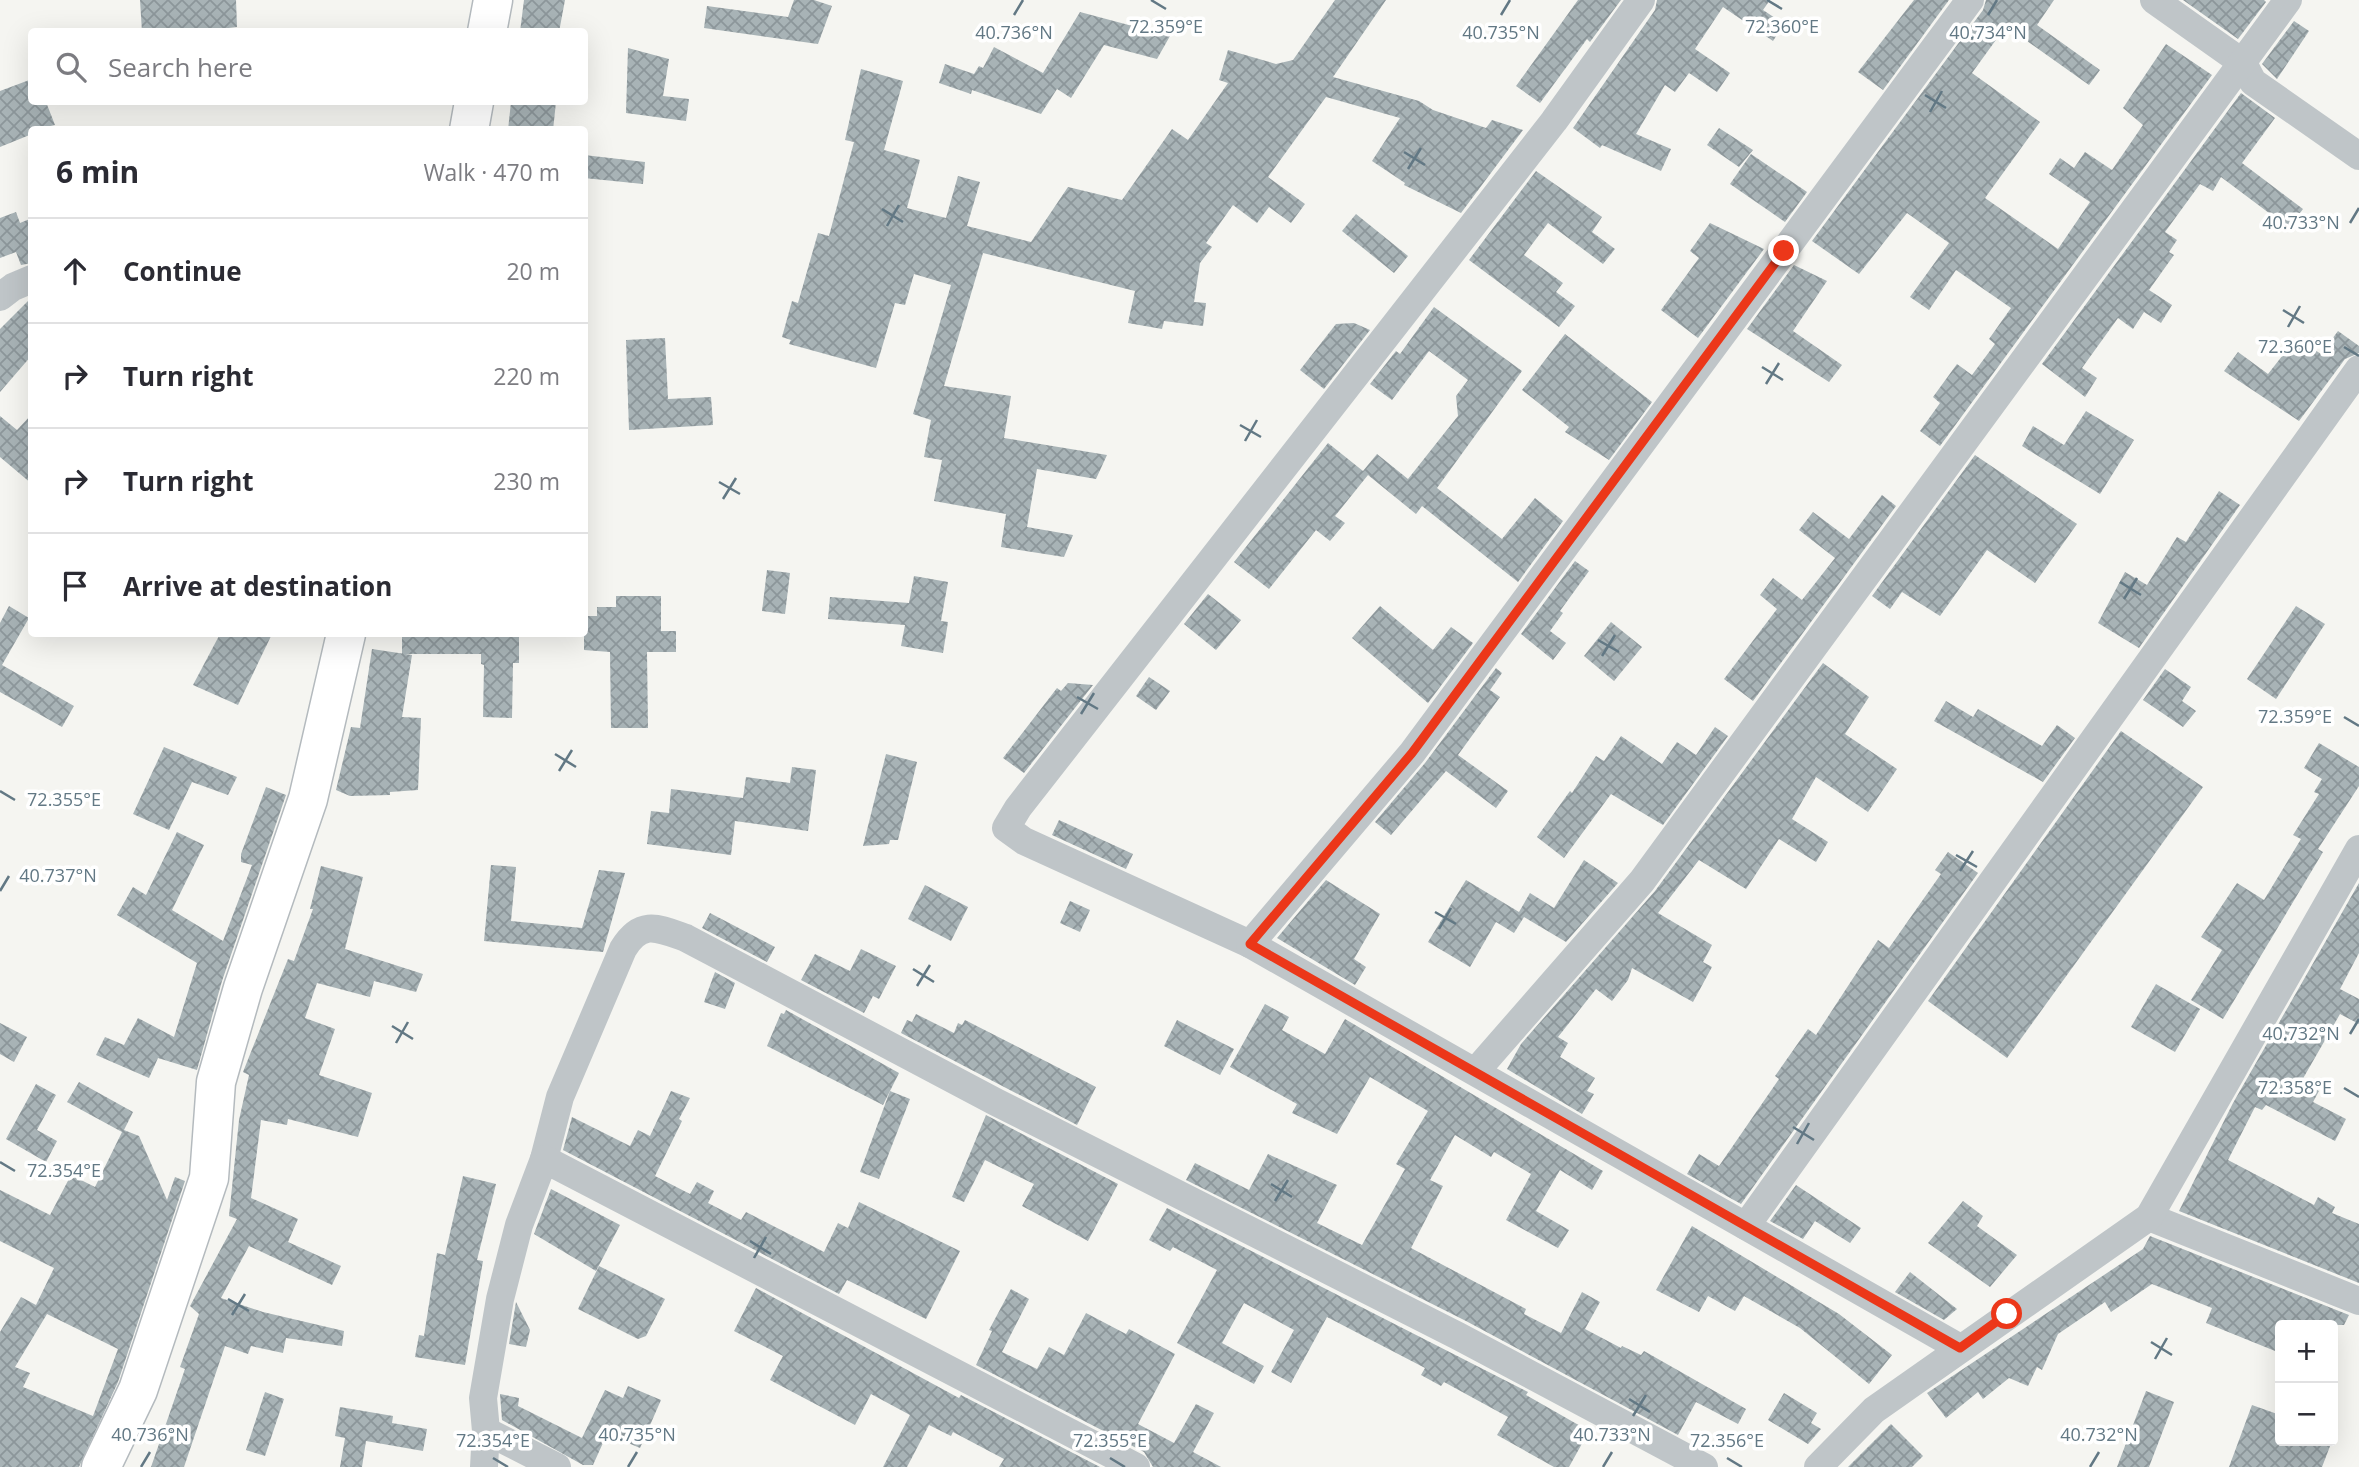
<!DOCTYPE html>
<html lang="en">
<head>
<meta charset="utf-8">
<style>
	:root { --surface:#fff; --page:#f7f7f7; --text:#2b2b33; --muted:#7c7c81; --line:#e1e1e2 }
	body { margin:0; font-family:"Open Sans",sans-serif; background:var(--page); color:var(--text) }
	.controls { position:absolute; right:21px; bottom:21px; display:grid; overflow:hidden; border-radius:7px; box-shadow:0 7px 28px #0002 }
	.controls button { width:63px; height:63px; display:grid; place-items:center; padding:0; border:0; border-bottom:2px solid var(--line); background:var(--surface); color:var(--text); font:35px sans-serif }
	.stop { position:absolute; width:21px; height:21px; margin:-16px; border:5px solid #ec3719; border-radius:50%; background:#fff }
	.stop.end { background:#ec3719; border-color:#fff; box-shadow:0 2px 7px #0008 }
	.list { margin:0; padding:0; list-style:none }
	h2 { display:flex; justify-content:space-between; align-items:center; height:91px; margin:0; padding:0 28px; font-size:30px }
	h2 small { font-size:23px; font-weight:400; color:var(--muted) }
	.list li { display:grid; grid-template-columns:46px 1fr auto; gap:21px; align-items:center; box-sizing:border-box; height:105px; padding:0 28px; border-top:2px solid var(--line) }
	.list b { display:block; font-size:26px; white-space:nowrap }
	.list em { font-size:23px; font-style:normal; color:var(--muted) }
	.icon { flex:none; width:38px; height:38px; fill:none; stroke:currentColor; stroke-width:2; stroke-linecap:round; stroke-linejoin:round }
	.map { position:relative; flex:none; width:2359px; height:1467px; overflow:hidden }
	.search { position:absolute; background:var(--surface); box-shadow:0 7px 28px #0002; left:28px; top:28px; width:560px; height:77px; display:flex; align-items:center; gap:18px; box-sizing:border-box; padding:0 24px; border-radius:7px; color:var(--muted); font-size:26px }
	.panel { position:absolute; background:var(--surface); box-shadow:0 7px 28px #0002; left:28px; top:126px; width:560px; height:511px; border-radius:7px }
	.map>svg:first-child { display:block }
	.building { fill:url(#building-cross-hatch); fill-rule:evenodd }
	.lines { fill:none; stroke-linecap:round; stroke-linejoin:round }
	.secondary-casing { stroke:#b4babe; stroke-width:41 }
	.street { stroke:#bfc5c8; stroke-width:28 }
	.secondary { stroke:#fff; stroke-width:38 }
	.route { stroke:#ec3719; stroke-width:9 }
	.ticks { fill:none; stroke:#627884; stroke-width:2.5 }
	.ticks-label { font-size:18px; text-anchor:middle; fill:#627884; stroke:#fff; stroke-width:7; stroke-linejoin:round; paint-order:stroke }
</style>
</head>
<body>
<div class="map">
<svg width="2359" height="1467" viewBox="0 0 2359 1467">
	<defs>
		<pattern id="building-cross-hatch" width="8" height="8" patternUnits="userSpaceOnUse" patternTransform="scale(1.75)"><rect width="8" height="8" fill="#a8b3b6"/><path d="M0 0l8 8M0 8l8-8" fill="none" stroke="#8c969a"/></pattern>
	</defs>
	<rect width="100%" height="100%" fill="#f5f5f1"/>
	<g class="building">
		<path d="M140 0H236L237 27 195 32H142Z"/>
		<path d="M524 0H565L559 32H520Z"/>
		<path d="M794 0H814L832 6 818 44 704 28 707 6 788 17Z"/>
		<path d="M1335 0H1386L1333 77 1419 101 1433 110 1486 128 1492 120 1523 130 1461 213 1404 185 1405 183 1372 161 1400 118 1326 97 1268 177 1305 204 1291 223 1269 207 1257 223 1233 205 1206 243 1212 247 1200 263 1194 302 1206 303 1203 326 1164 321 1162 329 1128 323 1135 291 983 253 944 386 1011 396 1004 438 1107 455 1096 479 1037 469 1027 527 1073 535 1064 557 1001 547 1006 514 934 501 942 460 924 457 931 420 913 414 951 285 914 274 905 305 895 303 876 368 789 344 791 340 782 337 792 301 798 303 818 233 829 236 854 142 845 140 861 69 903 81 884 150 920 160 907 208 946 218 958 176 980 182 967 226 1031 242 1068 187 1122 200 1172 129 1188 140 1228 83 1219 80 1228 50 1276 64 1293 60Z"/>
		<path d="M1578 0H1621L1590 42 1587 39 1540 103 1516 86Z"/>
		<path d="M1657 0H1770L1763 10 1784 24 1773 41 1723 7 1695 49 1730 73 1717 92 1689 73 1675 92 1665 85 1636 134 1671 149 1661 171 1602 145 1600 148 1573 128 1655 10Z"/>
		<path d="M1914 0H1949L1883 90 1858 72Z"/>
		<path d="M1986 0H2054L2037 25 2100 70 2089 85 2006 26 1972 73 2040 122 1985 198 2058 249 2090 202 2049 174 2060 158 2074 168 2085 152 2112 170 2143 125 2123 108 2166 44 2212 75 1940 446 1920 431 1940 403 1933 397 1957 364 1972 375 1995 344 1989 339 2011 308 1956 270 1929 310 1910 297 1949 243 1907 213 1859 274 1812 241 1983 10Z"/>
		<path d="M2183 0H2264L2266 2 2238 39Z"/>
		<path d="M1080 12 1170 36 1157 59 1104 45 1071 98 1057 89 1041 114 972 90 971 94 939 83 945 64 974 74 979 66 983 68 994 47 1043 73Z"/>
		<path d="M2294 21 2309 31 2277 79 2262 64Z"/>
		<path d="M628 48 669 59 663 96 689 99 686 121 626 113Z"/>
		<path d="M32 79V102H46L55 125 32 130V134L0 147V91Z"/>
		<path d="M2241 93 2275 118 2242 163 2303 209 2289 228 2221 177 2213 191 2200 184 2165 232 2177 240 2169 252 2174 255 2149 290 2172 305 2161 323 2144 312 2133 329 2118 318 2082 368 2097 378 2085 397 2042 364Z"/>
		<path d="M511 102H556L553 130H508Z"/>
		<path d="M1719 128 1753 150 1739 167 1707 145Z"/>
		<path d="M1751 154 1807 192 1785 222 1730 184Z"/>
		<path d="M584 155 645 162 643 184 584 178Z"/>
		<path d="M1536 171 1602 217 1592 232 1615 249 1603 264 1548 223 1524 255 1563 283 1556 292 1575 306 1559 327 1469 260Z"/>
		<path d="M16 212 20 223 32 218V263L21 265 16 252 0 258V218Z"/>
		<path d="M1356 214 1408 256 1394 273 1342 231Z"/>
		<path d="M1710 223 1764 249 1698 338 1661 310 1699 258 1690 251Z"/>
		<path d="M1794 265 1827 281 1793 331 1842 365 1829 382 1747 329Z"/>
		<path d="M32 297V355L0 392V329Z"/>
		<path d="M1434 307 1522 371 1437 488 1502 539 1535 498 1563 521 1518 582 1422 506 1416 514 1368 475 1335 516 1345 523 1330 541 1316 530 1269 589 1234 562 1328 443 1363 471 1377 454 1408 479 1458 416 1456 396 1468 380 1429 351 1392 400 1370 384 1396 351 1400 354Z"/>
		<path d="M1354 323 1370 330 1324 389 1300 370 1336 324Z"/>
		<path d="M2338 331 2359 346V353L2345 359 2299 421 2224 371 2238 352 2268 374 2293 342 2306 351 2309 346 2321 354Z"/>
		<path d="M1565 334 1652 402 1609 460 1565 432 1569 427 1522 390Z"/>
		<path d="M665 338 668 399 711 397 713 425 629 430 626 340Z"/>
		<path d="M2086 411 2134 440 2100 494 2022 446 2033 426 2064 445Z"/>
		<path d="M32 414V484L0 457V416L17 430Z"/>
		<path d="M1975 455 2077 524 2035 583 1987 550 1940 616 1902 592 1890 609 1872 596Z"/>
		<path d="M2219 491 2240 505 2139 648 2098 623 2125 572 2147 585 2177 537 2186 542Z"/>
		<path d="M1882 495 1896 506 1753 701 1724 679 1777 609 1760 595 1773 578 1802 600 1835 558 1799 530 1813 512 1849 539Z"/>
		<path d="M1575 561 1589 571 1560 611 1563 613 1550 631 1566 643 1553 660 1521 634Z"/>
		<path d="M767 570 790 573 785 614 762 611Z"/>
		<path d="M914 576 948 582 941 621 948 622 943 653 901 646 905 625 828 619 830 597 909 603Z"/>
		<path d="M1208 594 1241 620 1216 650 1184 624Z"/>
		<path d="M616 596H661V631H676V652H647L648 728H611L610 652 584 650V616H597V607H616Z"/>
		<path d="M9 606 29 618 2 665 74 706 62 727 0 692V623Z"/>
		<path d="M1380 606 1433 650 1451 627 1473 643 1428 703 1352 638Z"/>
		<path d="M2296 606 2325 624 2276 699 2247 679Z"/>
		<path d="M1611 622 1642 647 1614 681 1584 656Z"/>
		<path d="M220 634H272L238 705 193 685Z"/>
		<path d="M402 634H519V663H513L512 718 483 717 484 665 481 664V654H402Z"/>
		<path d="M372 649 412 655 402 717 421 718 418 790 390 792V795L350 796 336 790 351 727 360 728Z"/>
		<path d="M1823 663 1869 697 1845 734 1897 769 1868 812 1816 777 1792 819 1828 842 1816 862 1779 839 1746 889 1699 860 1658 913 1712 945 1703 962 1712 967 1693 1002 1632 968 1628 980 1612 1001 1596 989 1558 1037 1568 1043 1560 1057 1595 1078 1587 1091 1594 1094 1582 1114 1507 1069 1521 1044 1655 891Z"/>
		<path d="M1496 668 1502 673 1490 690 1500 697 1458 755 1508 791 1496 808 1446 771 1391 835 1375 822 1425 763Z"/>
		<path d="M2165 669 2191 687 2182 701 2196 711 2183 727 2143 700Z"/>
		<path d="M1149 677 1170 691 1156 710 1136 696Z"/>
		<path d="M1068 683 1093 685 1024 773 1003 758 1057 688 1061 691Z"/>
		<path d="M1946 701 1973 717 1978 709 2042 746 2057 725 2075 738 2043 782 1934 721Z"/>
		<path d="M1715 727 1728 736 1663 825 1611 794 1564 858 1537 837 1570 791 1572 793 1596 756 1604 761 1621 736 1662 764 1677 742 1696 755Z"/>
		<path d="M2121 731 2203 787 2007 1058 1928 1001Z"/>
		<path d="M2319 743 2359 767V786L2318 849 2323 852 2223 1019 2191 1000 2222 950 2201 937 2237 883 2264 900 2301 839 2293 835 2319 794 2314 792 2322 779 2304 768Z"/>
		<path d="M164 747 237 777 228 795 192 782 169 830 133 814Z"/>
		<path d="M886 754 917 762 898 840H890L889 844 863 846Z"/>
		<path d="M792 767 816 770 808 831 735 821 731 855 647 844 651 811 669 813 671 789 743 798 746 777 790 783Z"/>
		<path d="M266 787 286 795 222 981 197 1070 158 1058 149 1078 96 1055 105 1037 124 1045 138 1018 174 1037 197 963 117 915 133 887 146 895 177 832 204 845 172 910 223 941 252 865 241 862V854Z"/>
		<path d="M1059 820 1133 854 1126 869 1052 835Z"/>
		<path d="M1948 852 1978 873 1741 1204 1687 1174 1699 1154 1719 1166 1779 1079 1775 1076 1808 1029 1816 1035 1878 940 1889 948 1941 874 1935 870Z"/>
		<path d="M1584 860 1618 883 1566 942 1524 917 1514 933 1496 922 1470 967 1428 942 1466 880 1519 912 1530 893 1554 908Z"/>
		<path d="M491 865 516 867 511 921 582 928 599 870 625 873 603 952 484 941Z"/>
		<path d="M321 866 363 877 345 949 423 974 416 992 374 981 370 997 317 983 305 1018 335 1029 319 1075 372 1093 358 1137 288 1119 287 1125 261 1120 251 1198 298 1219 288 1242 341 1266 332 1285 249 1246 221 1298 263 1312 344 1331 342 1346 286 1338 283 1353 251 1346 248 1354 225 1346 184 1467H151L185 1369 180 1367 199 1314 190 1306 237 1219 229 1216 239 1120 249 1075 243 1072 288 959 294 961 313 909H310Z"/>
		<path d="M1326 880 1380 914 1354 959 1366 967 1355 985 1277 938Z"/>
		<path d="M2359 883V953L2340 989 2359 999V1024L2340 1014 2301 1082 2319 1091 2313 1102 2346 1119 2335 1141 2266 1105 2262 1110 2255 1107 2228 1160 2314 1205 2318 1197 2335 1207 2332 1213 2359 1224V1283L2179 1211 2233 1103Z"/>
		<path d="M925 885 968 907 951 941 908 919Z"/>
		<path d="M1070 901 1090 910 1080 932 1060 923Z"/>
		<path d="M710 913 775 947 767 962 702 928Z"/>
		<path d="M861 949 896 966 879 999 873 996 864 1013 801 980 815 954 850 971Z"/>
		<path d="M715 972 735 983 725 1009 704 1002Z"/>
		<path d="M2156 984 2200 1009 2175 1052 2131 1027Z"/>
		<path d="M1265 1004 1289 1017 1282 1030 1325 1054 1345 1019 1603 1171 1592 1190 1560 1170 1536 1211 1569 1230 1558 1248 1506 1220 1531 1174 1494 1152 1491 1157 1455 1135 1430 1180 1443 1186 1411 1248 1526 1309 1524 1314 1561 1333 1582 1292 1600 1302 1585 1329 1621 1348 1622 1346 1641 1355 1644 1351 1746 1409 1738 1424 1696 1402 1678 1435 1466 1321 1186 1180 1195 1163 1249 1190 1268 1154 1337 1185 1317 1223 1362 1245 1405 1169 1396 1164 1428 1111 1370 1077 1337 1134 1292 1113 1297 1104 1230 1067Z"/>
		<path d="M786 1010 899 1073 883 1105 767 1046 781 1013 784 1014Z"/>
		<path d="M916 1014 954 1033 958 1023 962 1025 965 1020 1096 1087 1077 1125 901 1033 907 1020 912 1022Z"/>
		<path d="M1177 1020 1234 1049 1220 1075 1164 1046Z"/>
		<path d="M0 1023 27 1037 14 1062 0 1054Z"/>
		<path d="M79 1082 133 1112 124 1130 139 1136 167 1200 175 1177 185 1181 118 1382 79 1467H0V1332L21 1297 36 1305 54 1268 0 1241V1190L50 1215 71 1175 95 1187 122 1132 67 1102ZM47 1314 118 1349 93 1416 23 1387 30 1373 15 1367Z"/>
		<path d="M36 1084 56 1095 37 1130 57 1141 46 1162 6 1139Z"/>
		<path d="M671 1091 690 1098 679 1119 682 1121 655 1176 690 1194 697 1182 714 1191 708 1203 741 1220 746 1212 824 1252 838 1223 848 1228 859 1202 960 1251 926 1319 847 1280 839 1294 563 1150 572 1117 630 1146 638 1130 650 1136Z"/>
		<path d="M890 1091 910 1099 879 1179 860 1172Z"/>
		<path d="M986 1115 1118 1184 1088 1241 1022 1206 1034 1184 985 1160 964 1202 952 1197Z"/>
		<path d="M463 1176 496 1184 477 1260 483 1261 465 1365 415 1357 419 1335 424 1336 437 1253 445 1255Z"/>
		<path d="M1796 1185 1861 1228 1850 1243 1815 1221 1803 1239 1770 1221Z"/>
		<path d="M551 1189 620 1225 596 1271 534 1234Z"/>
		<path d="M1963 1201 1983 1216 1977 1226 2017 1255 1990 1287 1928 1243Z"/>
		<path d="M1167 1208 1528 1392 1526 1395 1589 1431 1569 1467H1554L1497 1435 1508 1417 1444 1382 1441 1386 1421 1375 1425 1368 1327 1317 1291 1383 1271 1372 1294 1330 1244 1303 1222 1343 1264 1366 1254 1384 1177 1343 1217 1270 1173 1247 1170 1251 1149 1240Z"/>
		<path d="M1692 1226 1839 1314 1892 1355 1869 1384 1800 1328 1744 1296 1735 1311 1708 1296 1699 1312 1656 1290Z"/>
		<path d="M2150 1236 2349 1315 2344 1325H2280V1353L2206 1323 2212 1308 2152 1284 2111 1312 2105 1302 2058 1334 2042 1370 2037 1367 2028 1386 2009 1378 1983 1399 1978 1392 1946 1418 1927 1393 2143 1249Z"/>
		<path d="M599 1266 665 1299 646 1336 638 1339 578 1309Z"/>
		<path d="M1910 1272 1957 1309 1944 1320 1895 1292Z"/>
		<path d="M756 1288 959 1398 961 1395 1100 1467H999L1004 1459 953 1432 951 1436 929 1425 907 1467H883L910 1415 871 1394 855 1425 770 1380 783 1356 734 1331Z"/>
		<path d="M1011 1289 1029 1299 1002 1352 1037 1369 1049 1347 1064 1355 1086 1313 1126 1334 1129 1329 1175 1354 1138 1424 1174 1443 1196 1404 1214 1413 1193 1452 1221 1467H1153L1144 1452 976 1365 992 1331 989 1330Z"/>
		<path d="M516 1302 530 1330 526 1347 509 1344Z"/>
		<path d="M628 1386 661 1400 640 1448 607 1434 593 1465H583L502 1420 500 1394 519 1398 518 1406 582 1438 605 1390 623 1398Z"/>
		<path d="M2146 1391 2174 1402 2149 1467H2117Z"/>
		<path d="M265 1392 284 1399 265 1456 246 1450Z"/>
		<path d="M1784 1393 1817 1413 1811 1423 1821 1429 1808 1444 1768 1420Z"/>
		<path d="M2252 1405 2280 1415V1441H2332L2322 1467H2229Z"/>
		<path d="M340 1407 393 1416 392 1423 427 1429 423 1451 366 1441 362 1467H340L345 1438 335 1436Z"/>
		<path d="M1891 1424 1923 1456 1912 1467H1848Z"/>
	</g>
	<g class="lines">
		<g class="secondary-casing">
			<g id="secondary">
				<path d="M487 32 493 0"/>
				<path d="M469 130 474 102"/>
				<path d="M101 1467 138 1390 209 1178 216 1082 243 988 308 799 346 634"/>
			</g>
		</g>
		<g class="street">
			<path d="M1641 0 1554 121 1018 808 1006 828 1024 841 1250 944 1960 1348"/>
			<path d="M2154 0 2243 63 2253 82 2359 156"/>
			<path d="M0 297 13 287 32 279"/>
			<path d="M1250 944 1412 753 1970 0"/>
			<path d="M1476 1071 1642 881 2288 0"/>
			<path d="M544 1159 560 1097 623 949C641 919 658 928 686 938L996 1102 1458 1336 1704 1467"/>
			<path d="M2149 1217 2359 1301"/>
			<path d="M1746 1226 2359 369"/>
			<path d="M486 1431 557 1467"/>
			<path d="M484 1467 486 1431 483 1398 500 1299 519 1225 544 1159 1136 1467"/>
			<path d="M1818 1467 1874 1410 2149 1217 2359 849"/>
		</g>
		<use href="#secondary" class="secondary"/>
	</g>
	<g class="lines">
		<path class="route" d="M1784 251 1412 753 1250 944 1960 1348 2007 1314"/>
	</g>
	<path class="ticks" d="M1151 0 1166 9M1767 0 1782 9M1014 15 1023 0M1501 15 1510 0M1988 15 1997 0M1925 95 1946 108M1930 112 1942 91M1404 152 1425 165M1408 169 1421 148M882 209 903 222M2350 223 2359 208M887 226 899 205M2283 310 2304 323M2288 327 2300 306M2344 347 2359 356M1762 367 1783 380M1766 384 1779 363M1240 425 1261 437M1245 441 1257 420M719 482 740 494M723 499 736 478M2120 582 2141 595M2124 599 2137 578M1598 640 1619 652M1602 656 1615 635M1077 697 1098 709M1081 714 1094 693M2344 717 2359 726M555 754 576 767M559 771 572 750M0 791 15 800M1956 855 1977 867M1960 871 1973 851M0 891 9 876M1435 912 1456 924M1439 929 1451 908M913 969 934 982M917 986 930 965M392 1026 413 1039M2350 1034 2359 1019M396 1043 408 1022M2344 1088 2359 1097M1793 1127 1814 1140M1797 1144 1809 1123M0 1162 15 1171M1271 1184 1292 1197M1275 1201 1288 1180M750 1241 771 1254M754 1258 766 1237M228 1299 249 1311M232 1315 245 1294M2151 1342 2172 1355M2155 1359 2167 1338M1629 1399 1650 1412M1633 1416 1646 1395M493 1458 508 1467M1110 1458 1125 1467M1727 1458 1742 1467M141 1467 150 1452M628 1467 637 1452M1603 1467 1612 1452M2090 1467 2099 1452"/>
	<g class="ticks-label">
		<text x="1166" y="33">72.359°E</text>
		<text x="1782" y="33">72.360°E</text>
		<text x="1988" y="39">40.734°N</text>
		<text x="1014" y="39">40.736°N</text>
		<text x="1501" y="39">40.735°N</text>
		<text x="2301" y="229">40.733°N</text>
		<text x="2295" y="353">72.360°E</text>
		<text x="2295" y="723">72.359°E</text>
		<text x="64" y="806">72.355°E</text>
		<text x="58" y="882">40.737°N</text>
		<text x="2301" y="1040">40.732°N</text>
		<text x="2295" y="1094">72.358°E</text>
		<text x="64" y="1177">72.354°E</text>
		<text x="150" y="1441">40.736°N</text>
		<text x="637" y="1441">40.735°N</text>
		<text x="1612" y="1441">40.733°N</text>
		<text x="2099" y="1441">40.732°N</text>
		<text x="493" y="1447">72.354°E</text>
		<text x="1110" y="1447">72.355°E</text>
		<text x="1727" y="1447">72.356°E</text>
	</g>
</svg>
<div class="controls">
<button>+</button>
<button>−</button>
</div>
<div class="stop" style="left:2007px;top:1314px"></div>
<div class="stop end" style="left:1784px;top:251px"></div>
<div class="search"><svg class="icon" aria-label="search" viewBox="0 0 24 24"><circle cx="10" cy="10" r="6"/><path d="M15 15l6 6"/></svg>Search here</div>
<section class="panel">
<h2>6 min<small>Walk · 470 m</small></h2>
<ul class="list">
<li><svg class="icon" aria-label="ahead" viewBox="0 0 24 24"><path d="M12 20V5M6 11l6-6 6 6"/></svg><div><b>Continue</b></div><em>20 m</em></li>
<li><svg class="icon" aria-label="right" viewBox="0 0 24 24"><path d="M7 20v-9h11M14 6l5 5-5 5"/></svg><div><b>Turn right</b></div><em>220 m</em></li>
<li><svg class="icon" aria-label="right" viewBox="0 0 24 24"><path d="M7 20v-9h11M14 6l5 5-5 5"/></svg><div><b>Turn right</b></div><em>230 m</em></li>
<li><svg class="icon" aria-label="arrive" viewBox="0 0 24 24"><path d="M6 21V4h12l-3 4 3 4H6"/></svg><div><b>Arrive at destination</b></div></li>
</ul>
</section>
</div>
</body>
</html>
